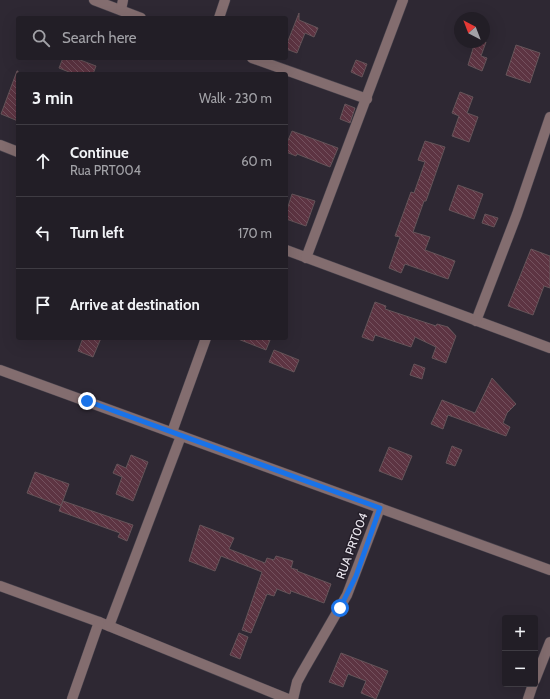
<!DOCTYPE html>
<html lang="en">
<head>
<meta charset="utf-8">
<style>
	:root { --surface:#221e26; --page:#2e2b32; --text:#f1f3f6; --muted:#a2a2a7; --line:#3f3c43 }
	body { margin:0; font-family:Cabin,sans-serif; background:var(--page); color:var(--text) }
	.controls { position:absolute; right:12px; bottom:12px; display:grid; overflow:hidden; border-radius:4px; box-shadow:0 4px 16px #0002 }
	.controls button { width:36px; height:36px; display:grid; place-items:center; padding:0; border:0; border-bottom:1px solid var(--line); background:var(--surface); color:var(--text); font:20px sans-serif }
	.compass { position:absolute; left:454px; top:12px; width:36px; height:36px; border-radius:50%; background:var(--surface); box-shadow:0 4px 16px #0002; rotate:318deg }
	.stop { position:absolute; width:12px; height:12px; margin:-9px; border:3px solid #1a73e8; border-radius:50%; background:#fff }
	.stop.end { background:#1a73e8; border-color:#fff; box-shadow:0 1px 4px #0008 }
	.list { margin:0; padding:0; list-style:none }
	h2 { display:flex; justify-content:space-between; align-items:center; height:52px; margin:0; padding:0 16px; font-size:17px }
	h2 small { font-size:13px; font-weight:400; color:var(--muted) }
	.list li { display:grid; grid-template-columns:26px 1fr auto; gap:12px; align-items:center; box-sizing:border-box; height:72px; padding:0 16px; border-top:1px solid var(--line) }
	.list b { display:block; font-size:15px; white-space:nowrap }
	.list p { margin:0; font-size:13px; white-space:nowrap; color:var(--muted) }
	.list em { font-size:13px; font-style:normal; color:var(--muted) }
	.icon { flex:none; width:22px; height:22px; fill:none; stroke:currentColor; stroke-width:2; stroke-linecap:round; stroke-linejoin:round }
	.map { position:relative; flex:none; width:550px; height:699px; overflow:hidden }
	.search { position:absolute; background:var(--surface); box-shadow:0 4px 16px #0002; left:16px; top:16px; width:272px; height:44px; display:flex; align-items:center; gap:10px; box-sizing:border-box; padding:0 14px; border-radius:4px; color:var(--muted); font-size:15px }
	.panel { position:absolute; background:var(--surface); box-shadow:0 4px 16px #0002; left:16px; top:72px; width:272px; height:268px; border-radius:4px }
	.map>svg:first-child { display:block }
	.building { fill:url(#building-back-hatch); stroke:#655459 }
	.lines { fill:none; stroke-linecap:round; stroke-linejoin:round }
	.minor-casing { stroke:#48434d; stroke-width:11 }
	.minor { stroke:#836d6f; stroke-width:10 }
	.route { stroke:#1a73e8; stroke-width:5 }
	.labels { text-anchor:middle; stroke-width:3; stroke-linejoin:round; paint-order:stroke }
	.street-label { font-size:12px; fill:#eae6ee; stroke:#241e29 }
</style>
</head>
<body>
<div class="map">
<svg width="550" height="699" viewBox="0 0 550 699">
	<defs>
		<pattern id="building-back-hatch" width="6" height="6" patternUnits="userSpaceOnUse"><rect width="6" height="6" fill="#5d3442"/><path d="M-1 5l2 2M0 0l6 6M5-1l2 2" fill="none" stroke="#74515e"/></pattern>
	</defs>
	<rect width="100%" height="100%" fill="#2e2833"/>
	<g class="building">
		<path d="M299 13V20L318 28 314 37 305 33 297 53 286 49V46Z"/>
		<path d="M475 42H486L481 56 487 58 482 71 468 65Z"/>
		<path d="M516 45 540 53 530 83 506 75Z"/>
		<path d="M63 58H75L96 66 93 74H74L59 68Z"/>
		<path d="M356 60 367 64 362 77 351 72Z"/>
		<path d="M17 71H18V121L1 114Z"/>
		<path d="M460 92 473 97 467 113 478 117 469 142 452 136 459 116 452 113Z"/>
		<path d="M345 104 355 108 350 123 340 119Z"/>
		<path d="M292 131 338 148 330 167 297 154 296 156 286 152V145Z"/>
		<path d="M425 141 445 147 426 201H424L413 232 430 237 425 250 455 261 448 279 405 264 401 273 389 268 400 237 395 236 411 192 414 193 425 162 418 160Z"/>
		<path d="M458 185 483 194 474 219 449 210Z"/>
		<path d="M292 194 315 201 306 226 286 219V213Z"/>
		<path d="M485 214 498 218 494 227 482 223Z"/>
		<path d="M531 249 550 256V288L544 286 533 315 508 306Z"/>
		<path d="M375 302 386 306 385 309 436 326 437 324 448 327 456 336 446 363 432 358 436 347 415 337 411 347 375 335 373 341 362 337Z"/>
		<path d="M83 338H101L93 357 78 351Z"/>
		<path d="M264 338 270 340 266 350 238 339Z"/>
		<path d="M274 350 299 360 294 372 269 362Z"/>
		<path d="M414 364 425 368 422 379 410 375Z"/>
		<path d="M492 378 516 404 507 413 503 423 510 427 506 436 448 415 443 429 431 424 442 400 475 413Z"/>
		<path d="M452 446 462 450 455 466 446 463Z"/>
		<path d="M389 447 412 456 402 480 379 471Z"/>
		<path d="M131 455 148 462 133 501 116 494 122 477 113 473 117 464 126 468Z"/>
		<path d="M35 472 69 484 61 506 27 493Z"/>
		<path d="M63 501 133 525 127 541 118 537 120 533 59 511Z"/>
		<path d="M200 525 234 538 229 549 265 563 267 558 274 560 276 556 293 561 291 568 298 570 297 571 331 584 324 603 291 591 290 594 277 589 274 596 267 594 251 633 242 630 262 572 221 556 215 571 189 561Z"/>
		<path d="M239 633 248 637 240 659 230 655Z"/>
		<path d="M341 653 388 671 376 699 361 693 366 681 348 674 343 687 329 682Z"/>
	</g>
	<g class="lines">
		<g class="minor-casing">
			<g id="minor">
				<path d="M94 0 141 18"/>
				<path d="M121 10 123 0"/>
				<path d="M219 18 225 0"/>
				<path d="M252 58 367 99"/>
				<path d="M0 145 18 152"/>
				<path d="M286 250 550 348"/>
				<path d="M306 258 403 0"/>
				<path d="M476 321 517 214 550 117"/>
				<path d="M0 370 550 570"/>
				<path d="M172 432 206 338"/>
				<path d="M0 586 99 622 288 699"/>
				<path d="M109 626 181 436"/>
				<path d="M535 680 550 642"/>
				<path d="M72 699 99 622"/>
				<path d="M293 699 297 682 303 671 347 595 380 508"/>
				<path d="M528 699 533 684"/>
			</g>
		</g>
		<use href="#minor" class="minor"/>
	</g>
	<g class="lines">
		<path class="route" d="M87 401 380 508 356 576 340 608"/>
	</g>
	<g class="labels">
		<g class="street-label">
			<text transform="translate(352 546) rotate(-70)" y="4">RUA PRT004</text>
		</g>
	</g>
</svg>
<div class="controls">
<button>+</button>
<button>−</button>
</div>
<svg class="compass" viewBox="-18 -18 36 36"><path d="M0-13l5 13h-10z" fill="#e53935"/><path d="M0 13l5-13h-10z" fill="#a2a2a7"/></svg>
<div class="stop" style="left:340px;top:608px"></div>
<div class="stop end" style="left:87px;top:401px"></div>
<div class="search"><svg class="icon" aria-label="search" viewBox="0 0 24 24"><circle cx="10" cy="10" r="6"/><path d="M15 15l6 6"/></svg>Search here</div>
<section class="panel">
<h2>3 min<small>Walk · 230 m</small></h2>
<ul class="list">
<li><svg class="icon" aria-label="ahead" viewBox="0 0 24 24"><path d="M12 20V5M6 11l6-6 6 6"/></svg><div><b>Continue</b><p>Rua PRT004</p></div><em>60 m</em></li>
<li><svg class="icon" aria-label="left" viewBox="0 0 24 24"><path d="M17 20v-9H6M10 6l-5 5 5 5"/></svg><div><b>Turn left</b></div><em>170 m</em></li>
<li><svg class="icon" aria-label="arrive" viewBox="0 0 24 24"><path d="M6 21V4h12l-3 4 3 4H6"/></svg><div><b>Arrive at destination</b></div></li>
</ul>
</section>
</div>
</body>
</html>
